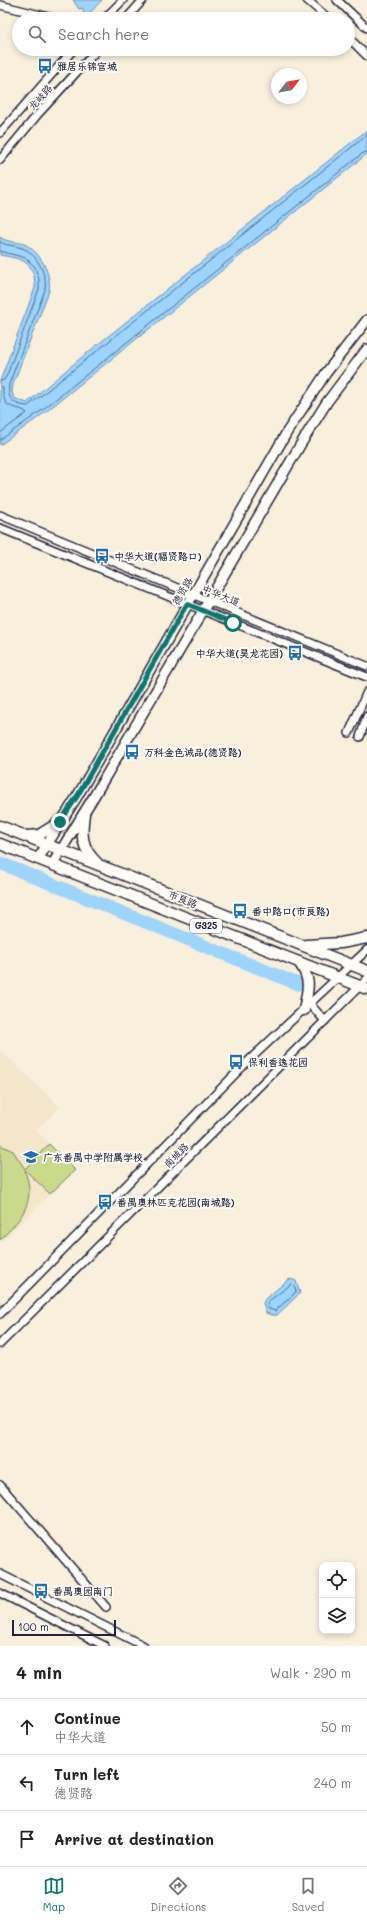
<!DOCTYPE html>
<html lang="en">
<head>
<meta charset="utf-8">
<style>
	:root { --surface:#fff; --page:#f2f2f2; --text:#222; --muted:#767676; --line:#e0e0e0; --accent:#0f766e }
	body { margin:0; font-family:Mali,"LXGW WenKai TC",sans-serif; background:var(--page); color:var(--text) }
	.controls { position:absolute; right:12px; bottom:12px; display:grid; overflow:hidden; border-radius:8px; box-shadow:0 2px 6px #0003 }
	.controls button { width:36px; height:36px; display:grid; place-items:center; padding:0; border:0; border-bottom:1px solid var(--line); background:var(--surface); color:var(--text); font:20px sans-serif }
	.compass { position:absolute; left:271px; top:68px; width:36px; height:36px; border-radius:50%; background:var(--surface); box-shadow:0 2px 6px #0003; rotate:59deg }
	.scale { position:absolute; left:12px; bottom:10px; width:104px; box-sizing:border-box; padding-left:4px; border:2px solid #22223b; border-top:0; font-size:11px; line-height:14px; white-space:nowrap; color:#22223b; -webkit-text-stroke:3px #fdfcf7; paint-order:stroke }
	.stop { position:absolute; width:12px; height:12px; margin:-9px; border:3px solid #0f766e; border-radius:50%; background:#fff }
	.stop.end { background:#0f766e; border-color:#fff; box-shadow:0 1px 4px #0008 }
	.list { margin:0; padding:0; list-style:none }
	h2 { display:flex; justify-content:space-between; align-items:center; height:52px; margin:0; padding:0 16px; font-size:17px }
	h2 small { font-size:13px; font-weight:400; color:var(--muted) }
	.list li { display:grid; grid-template-columns:26px 1fr auto; gap:12px; align-items:center; box-sizing:border-box; height:56px; padding:0 16px; border-top:1px solid var(--line) }
	.list b { display:block; font-size:15px; white-space:nowrap }
	.list p { margin:0; font-size:13px; white-space:nowrap; color:var(--muted) }
	.list em { font-size:13px; font-style:normal; color:var(--muted) }
	.icon { flex:none; width:22px; height:22px; fill:none; stroke:currentColor; stroke-width:2; stroke-linecap:round; stroke-linejoin:round }
	.map { position:relative; flex:none; width:367px; height:1646px; overflow:hidden }
	.search { position:absolute; background:var(--surface); box-shadow:0 2px 6px #0003; left:12px; right:12px; top:12px; height:44px; display:flex; align-items:center; gap:10px; box-sizing:border-box; padding:0 14px; border-radius:22px; color:var(--muted); font-size:15px }
	.sheet { height:220px; background:var(--surface) }
	nav { display:flex; justify-content:space-around; align-items:center; box-sizing:border-box; height:56px; border-top:1px solid var(--line); background:var(--surface); font-size:11px; color:var(--muted) }
	nav a { display:grid; justify-items:center; gap:2px }
	nav .on { color:var(--accent) }
	.map>svg:first-child { display:block }
	.built { fill:#f4e6cb }
	.green { fill:#cbd98d; stroke:#767e64 }
	.water { fill:#9cd4fc; stroke:#6b8daf }
	.lines { fill:none; stroke-linecap:round; stroke-linejoin:round }
	.shore { stroke:#536988; stroke-width:1 }
	.river { stroke:#9cd4fc; stroke-width:13 }
	.minor-casing { stroke:#22223b; stroke-width:10 }
	.major-casing { stroke:#22223b; stroke-width:12 }
	.highway-casing { stroke:#22223b; stroke-width:13 }
	.minor { stroke:#fdfcf7; stroke-width:7 }
	.major { stroke:#fdfcf7; stroke-width:9 }
	.highway { stroke:#fdfcf7; stroke-width:10 }
	.route { stroke:#0f766e; stroke-width:5 }
	.labels { text-anchor:middle; stroke-width:4; stroke-linejoin:round; paint-order:stroke }
	.shield { fill:#fdfcf7; stroke:#646373; stroke-width:1 }
	.shield-label { font-size:9px; font-weight:bold; fill:#22223b }
	.poi-label { font-size:10px; font-weight:bold; fill:#22223b; stroke:#fdfcf7; text-anchor:start }
	.street-label { font-size:10px; fill:#22223b; stroke:#fdfcf7 }
</style>
</head>
<body>
<div class="map">
<svg width="367" height="1646" viewBox="0 0 367 1646">
	<rect width="100%" height="100%" fill="#f8efdd"/>
	<filter id="ink" filterUnits="userSpaceOnUse"><feTurbulence type="fractalNoise" baseFrequency=".025" numOctaves="2"/><feDisplacementMap in="SourceGraphic" scale="8" xChannelSelector="R" yChannelSelector="G"/><feConvolveMatrix kernelMatrix="1 2 1 2 8 2 1 2 1" color-interpolation-filters="sRGB"/></filter>
	<g filter="url(#ink)">
		<path class="built" d="M0 1050 60 1107 36 1130 75 1170 0 1243Z"/>
		<path class="green" d="M49 1144 75 1170 50 1194 25 1170C26 1176 29 1182 29 1189 30 1211 14 1226 0 1240V1145L13 1151 25 1169Z"/>
		<g class="water">
			<path d="M73 0H102L86 17 82 8 79 9Z"/>
			<path d="M367 130V154L43 414 0 445V381L35 288C35 261 23 259 0 255V237C8 243 16 241 24 244 40 251 52 274 49 291L13 384 12 392 14 398 27 403 82 357Z"/>
			<path d="M291 1279 296 1281 300 1293 277 1315H272L266 1313 263 1303 265 1299 288 1280Z"/>
		</g>
		<g class="lines">
			<g class="shore">
				<path d="M0 242C7 246 14 245 22 248 36 252 48 276 45 290L9 384C7 399 13 405 28 406L367 135"/>
				<path d="M0 251 26 258 35 267 39 279V289L7 375 4 380 0 381"/>
				<path d="M0 386 3 387C2 413 17 404 27 413L0 433"/>
				<path d="M0 440 41 411 363 153 367 152"/>
				<path d="M292 1284 295 1287 296 1292 275 1311 269 1309 267 1305 269 1301Z"/>
			</g>
			<path class="river" d="M0 863 298 984"/>
			<g class="minor-casing">
				<g id="minor">
					<path d="M307 0 329 19"/>
					<path d="M337 0 367 28"/>
					<path d="M0 5 57 19"/>
					<path d="M104 19 123 0"/>
					<path d="M126 19 143 0"/>
					<path d="M348 37 367 56"/>
					<path d="M0 133 74 49"/>
					<path d="M0 160 38 114 98 49"/>
					<path d="M0 515 367 666"/>
					<path d="M0 528 367 677"/>
					<path d="M349 733 367 692"/>
					<path d="M360 737 367 716"/>
					<path d="M310 1004 325 1021"/>
					<path d="M0 1314 245 1064 367 950"/>
					<path d="M0 1344 367 979"/>
					<path d="M0 1485 106 1607"/>
					<path d="M0 1574 144 1646"/>
					<path d="M0 1593 105 1646"/>
				</g>
			</g>
			<g class="major-casing">
				<g id="major">
					<path d="M38 859 78 795 287 432 326 373 367 320"/>
					<path d="M52 865 93 798 302 442 327 402 367 349"/>
				</g>
			</g>
			<g class="highway-casing">
				<g id="highway">
					<path d="M84 814C81 834 81 848 97 863"/>
					<path d="M0 826 367 971"/>
					<path d="M27 836 39 835 60 822"/>
					<path d="M0 844 367 989"/>
					<path d="M306 945 341 943 367 938"/>
					<path d="M299 962C312 981 308 988 304 1010"/>
				</g>
			</g>
			<use href="#minor" class="minor"/>
			<use href="#major" class="major"/>
			<use href="#highway" class="highway"/>
		</g>
	</g>
	<g class="lines" filter="url(#ink)">
		<path class="route" d="M60 822 78 795 187 604 233 623"/>
	</g>
	<defs>
		<g id="bus-bare" transform="scale(1.2)"><path d="M-5-6H5V4H4V6H2V4H-2V6H-4V4H-5ZM-3.5-4V0h7V-4ZM-3.5 1.2v1.5H-2V1.2ZM2 1.2v1.5H3.5V1.2Z" fill="#1f6fb2" stroke="#fdfcf7" stroke-width="2.5" paint-order="stroke"/></g>
		<g id="school-bare" transform="scale(1.2)"><path d="M0-5L7-2L0 1L-7-2ZM-4 1L0 2.5L4 1V4Q0 6-4 4Z" fill="#1f6fb2" stroke="#fdfcf7" stroke-width="2.5" paint-order="stroke"/></g>
	</defs>
	<g fill-rule="evenodd">
		<use href="#bus-bare" x="45" y="66"/>
		<use href="#bus-bare" x="102" y="556"/>
		<use href="#bus-bare" x="295" y="653"/>
		<use href="#bus-bare" x="132" y="752"/>
		<use href="#bus-bare" x="240" y="911"/>
		<use href="#bus-bare" x="236" y="1062"/>
		<use href="#school-bare" x="31" y="1157"/>
		<use href="#bus-bare" x="105" y="1202"/>
		<use href="#bus-bare" x="41" y="1591"/>
	</g>
	<g class="labels">
		<rect class="shield" x="190" y="919" width="32" height="14" rx="3"/>
		<g class="shield-label">
			<text x="206" y="929">G325</text>
		</g>
		<g class="poi-label">
			<text x="57" y="70">雅居乐锦官城</text>
			<text x="114" y="560">中华大道(福贤路口)</text>
			<text x="283" y="657" text-anchor="end">中华大道(昊龙花园)</text>
			<text x="144" y="756">万科金色诚品(德贤路)</text>
			<text x="252" y="915">番中路口(市良路)</text>
			<text x="248" y="1066">保利香逸花园</text>
			<text x="43" y="1161">广东番禺中学附属学校</text>
			<text x="117" y="1206">番禺奥林匹克花园(南城路)</text>
			<text x="53" y="1595">番禺奥园南门</text>
		</g>
		<g class="street-label">
			<text transform="translate(40 97) rotate(-48)" y="4">龙岐路</text>
			<text transform="translate(182 591) rotate(-59)" y="4">德贤路</text>
			<text transform="translate(221 595) rotate(22)" y="4">中华大道</text>
			<text transform="translate(183 899) rotate(22)" y="4">市良路</text>
			<text transform="translate(176 1155) rotate(-45)" y="4">南城路</text>
		</g>
	</g>
</svg>
<div class="controls">
<button><svg class="icon" aria-label="locate" viewBox="0 0 24 24"><circle cx="12" cy="12" r="6"/><path d="M12 2v4M12 18v4M2 12h4M18 12h4"/></svg></button>
<button><svg class="icon" aria-label="layers" viewBox="0 0 24 24"><path d="M12 4l9 5-9 5-9-5zM3 14l9 5 9-5"/></svg></button>
</div>
<svg class="compass" viewBox="-18 -18 36 36"><path d="M0-13l5 13h-10z" fill="#e53935"/><path d="M0 13l5-13h-10z" fill="#767676"/></svg>
<div class="scale">100 m</div>
<div class="stop" style="left:233px;top:623px"></div>
<div class="stop end" style="left:60px;top:822px"></div>
<div class="search"><svg class="icon" aria-label="search" viewBox="0 0 24 24"><circle cx="10" cy="10" r="6"/><path d="M15 15l6 6"/></svg>Search here</div>
</div>
<section class="sheet">
<h2>4 min<small>Walk · 290 m</small></h2>
<ul class="list">
<li><svg class="icon" aria-label="ahead" viewBox="0 0 24 24"><path d="M12 20V5M6 11l6-6 6 6"/></svg><div><b>Continue</b><p>中华大道</p></div><em>50 m</em></li>
<li><svg class="icon" aria-label="left" viewBox="0 0 24 24"><path d="M17 20v-9H6M10 6l-5 5 5 5"/></svg><div><b>Turn left</b><p>德贤路</p></div><em>240 m</em></li>
<li><svg class="icon" aria-label="arrive" viewBox="0 0 24 24"><path d="M6 21V4h12l-3 4 3 4H6"/></svg><div><b>Arrive at destination</b></div></li>
</ul>
</section>
<nav>
<a class="on"><svg class="icon" aria-label="map" viewBox="0 0 24 24"><path d="M3 6l6-2 6 2 6-2v14l-6 2-6-2-6 2zM9 4v14M15 6v14"/></svg>Map</a>
<a><svg class="icon" aria-label="directions" viewBox="0 0 24 24"><path d="M12 3l9 9-9 9-9-9zM9 14v-3h6M13 9l2 2-2 2"/></svg>Directions</a>
<a><svg class="icon" aria-label="saved" viewBox="0 0 24 24"><path d="M7 4h10v16l-5-4-5 4z"/></svg>Saved</a>
</nav>
</body>
</html>
